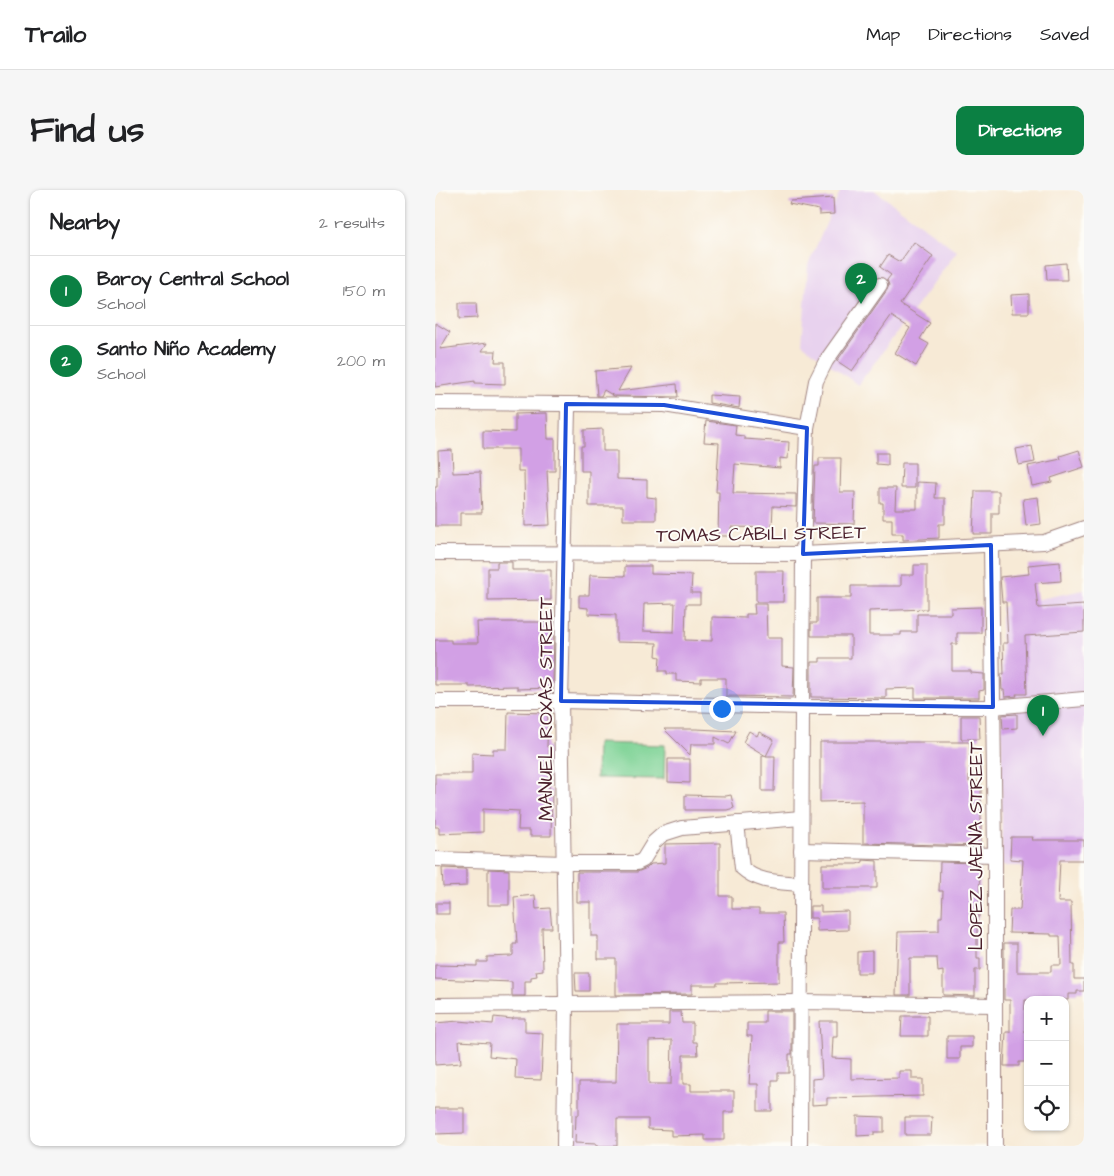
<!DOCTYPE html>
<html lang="en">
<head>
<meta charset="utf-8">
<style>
	:root { --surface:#fff; --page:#f6f6f6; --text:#202124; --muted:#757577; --line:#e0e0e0; --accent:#0b8043 }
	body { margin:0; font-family:"Architects Daughter",sans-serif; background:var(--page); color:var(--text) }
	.controls { position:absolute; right:15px; bottom:15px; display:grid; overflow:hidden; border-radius:10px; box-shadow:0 1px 4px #0004 }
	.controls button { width:45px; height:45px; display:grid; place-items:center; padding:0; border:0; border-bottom:1px solid var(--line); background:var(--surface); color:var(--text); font:25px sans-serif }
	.you { position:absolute; left:286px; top:518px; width:18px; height:18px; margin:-12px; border:4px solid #fff; border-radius:50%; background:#1a73e8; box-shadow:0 0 0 8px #1a73e833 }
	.badge { display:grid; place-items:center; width:32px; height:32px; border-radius:50%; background:var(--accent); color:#fff; font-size:16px; font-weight:700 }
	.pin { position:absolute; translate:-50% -41px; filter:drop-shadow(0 1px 2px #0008) }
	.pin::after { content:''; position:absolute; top:26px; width:18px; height:15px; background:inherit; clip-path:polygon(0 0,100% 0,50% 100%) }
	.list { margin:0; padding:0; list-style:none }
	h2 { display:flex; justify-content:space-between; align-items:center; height:65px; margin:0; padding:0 20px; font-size:21px }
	h2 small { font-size:16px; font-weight:400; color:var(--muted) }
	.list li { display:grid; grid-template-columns:32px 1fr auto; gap:15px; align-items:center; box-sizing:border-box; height:70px; padding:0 20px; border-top:1px solid var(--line) }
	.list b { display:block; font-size:19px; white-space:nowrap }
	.list p { margin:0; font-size:16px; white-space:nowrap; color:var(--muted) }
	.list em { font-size:16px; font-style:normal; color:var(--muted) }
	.icon { flex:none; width:28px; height:28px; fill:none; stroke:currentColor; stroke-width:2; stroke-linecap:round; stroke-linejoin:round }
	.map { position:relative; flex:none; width:649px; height:956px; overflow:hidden; border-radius:10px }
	header { display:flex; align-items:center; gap:30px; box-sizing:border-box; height:70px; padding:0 25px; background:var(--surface); border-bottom:1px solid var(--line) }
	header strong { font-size:24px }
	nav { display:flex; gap:28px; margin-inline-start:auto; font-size:18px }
	.intro { display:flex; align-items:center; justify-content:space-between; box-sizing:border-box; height:120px; padding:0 30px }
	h1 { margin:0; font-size:35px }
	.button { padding:12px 22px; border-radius:10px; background:var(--accent); color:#fff; font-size:18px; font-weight:700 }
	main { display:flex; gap:30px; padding:0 30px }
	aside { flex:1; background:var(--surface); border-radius:10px; box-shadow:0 1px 4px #0004 }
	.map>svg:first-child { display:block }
	.built { fill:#e8d2ee }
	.green { fill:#7fd396; stroke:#647960 }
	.building { fill:#d2a0e5; fill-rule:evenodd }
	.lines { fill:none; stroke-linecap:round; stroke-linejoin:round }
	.minor-casing { stroke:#a08480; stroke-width:16 }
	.minor { stroke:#fff; stroke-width:14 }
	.marked { fill:none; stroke:#1d4ed8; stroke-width:4; stroke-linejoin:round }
	.labels { text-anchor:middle; stroke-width:4; stroke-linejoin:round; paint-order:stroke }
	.street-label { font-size:19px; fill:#4a1f2b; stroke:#fdfcf7 }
</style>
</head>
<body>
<header>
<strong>Trailo</strong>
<nav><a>Map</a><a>Directions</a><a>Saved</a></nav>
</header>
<div class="intro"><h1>Find us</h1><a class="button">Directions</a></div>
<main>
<aside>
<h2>Nearby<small>2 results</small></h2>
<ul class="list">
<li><span class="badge">1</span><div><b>Baroy Central School</b><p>School</p></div><em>150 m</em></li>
<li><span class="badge">2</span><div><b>Santo Niño Academy</b><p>School</p></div><em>200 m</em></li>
</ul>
</aside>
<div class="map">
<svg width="649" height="956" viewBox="0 0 649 956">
	<rect width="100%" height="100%" fill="#fdfcf7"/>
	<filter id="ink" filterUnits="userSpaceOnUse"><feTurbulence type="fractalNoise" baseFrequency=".02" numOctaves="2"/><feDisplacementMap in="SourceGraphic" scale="10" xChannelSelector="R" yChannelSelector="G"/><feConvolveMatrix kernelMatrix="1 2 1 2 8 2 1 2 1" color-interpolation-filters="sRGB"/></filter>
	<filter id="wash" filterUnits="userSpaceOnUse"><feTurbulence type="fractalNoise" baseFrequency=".0096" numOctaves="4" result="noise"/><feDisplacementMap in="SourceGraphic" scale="20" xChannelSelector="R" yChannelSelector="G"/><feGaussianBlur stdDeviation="1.12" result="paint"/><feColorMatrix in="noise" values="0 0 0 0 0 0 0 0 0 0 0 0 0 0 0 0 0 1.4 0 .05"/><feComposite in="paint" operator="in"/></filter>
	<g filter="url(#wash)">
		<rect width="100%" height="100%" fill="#f7ead6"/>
		<g class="built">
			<path d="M406 0H439L522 61 423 195 367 154 373 75Z"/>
			<path d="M649 400V676H567L566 417Z"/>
		</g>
		<path class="green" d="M162 553 230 555 229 589 161 588Z"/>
		<g id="blocks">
			<g class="building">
				<path d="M398 8 399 24 384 25V20L354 14 355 11Z"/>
				<path d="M479 52 498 66 465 114 495 133 485 149 494 154 481 176 460 163 475 138 456 126 417 181 402 171 452 100 454 95 452 90 456 85 445 77 453 65 465 72Z"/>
				<path d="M631 73 632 90H612L611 75Z"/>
				<path d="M594 104V123H577L576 105Z"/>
				<path d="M24 113H41L42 128 24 129Z"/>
				<path d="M0 133 15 142 5 159 52 153 47 161H61L60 172H70V194L40 193V191L0 197Z"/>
				<path d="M196 178 183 201 242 194 243 207 179 206 169 200 166 206H162L160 181Z"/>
				<path d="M274 205 305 207 304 218 274 213Z"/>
				<path d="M112 223 113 249H120V281H112L115 335 90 336 89 281H83V259H48V241L80 242V224Z"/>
				<path d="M271 231 301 235 300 245 309 246V249L354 252 353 269 345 268V278L300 274 298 303 361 304V317L338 316 337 338 296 337V346H283L284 302H281L284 253 269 252Z"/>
				<path d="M168 239V261H182V289L212 290V307L221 308V330H188V316H154V281H146V256H149V240Z"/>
				<path d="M597 256 600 272 584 275 581 259Z"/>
				<path d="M17 260 18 283 45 282 47 323H25V336H0V297H2V287L4 286 3 261Z"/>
				<path d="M644 260 649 277 616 288 617 292 597 296 593 276 626 269 625 266Z"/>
				<path d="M441 263H453V275L441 274Z"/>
				<path d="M384 268H406L405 302H420L419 334 378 333 380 276H384Z"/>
				<path d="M467 273H480V298H466Z"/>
				<path d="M482 292 501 293 500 308H510V334H504V348L468 350V344H457V329H448V313H445V298H461L460 319H482Z"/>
				<path d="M540 301H564V323H557V344H538Z"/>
				<path d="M603 307 606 334 591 336 588 309Z"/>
				<path d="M62 372H77V380H116V410L53 411V378H62Z"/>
				<path d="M625 372 626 391 600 393 603 418 649 415V442L590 446 592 504H581L582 506 570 507 569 500H567L566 484H569L568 453H573L571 412H567L565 387 594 384 593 375Z"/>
				<path d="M479 375H492V419L434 421V445H466V442H482V424H516V418L546 417V443H522V454H517V481H536V483L549 484V500L544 501V508H480V498L451 499V508L376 507V472H385V468H416V446H376V433H382V408H416V396H466V385H479Z"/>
				<path d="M190 376H216V384L257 385 256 403H265V414H251L250 450 277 451V427L311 428V424H320L319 414H331L332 448H347V476L359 477 358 507 291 506V488H266V492L241 491V484H232V481H224L225 467 221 466 222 453 181 452V425L153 424V418L144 417V405H154L155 385 190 386ZM240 413 239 442 208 441 209 414Z"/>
				<path d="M321 381H349L348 412H321Z"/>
				<path d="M42 432H119L118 498 82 499V496L34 497V495H0V450H16V453H43Z"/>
				<path d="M73 522 113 523 112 557H114V600H117L116 646H95V640H83L84 621 48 619V642L4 644V637H0V584H37V563L58 564V559H72Z"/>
				<path d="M582 524V538L568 539 567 525Z"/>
				<path d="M526 526H544L545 549H526Z"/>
				<path d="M229 539H261L301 541 294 554 280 547V554H256L255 565Z"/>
				<path d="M314 541 322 546 324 542 339 550 331 566 308 552Z"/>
				<path d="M385 552H535L534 592H546V656L428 653V611L385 612Z"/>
				<path d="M327 566H340L339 601H327Z"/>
				<path d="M233 569H255V593L233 592Z"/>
				<path d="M250 605 291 606 296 605 299 618 292 620H250Z"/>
				<path d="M576 647H598L597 650H649V670H625L623 712H636L637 775H639V789H649V801H642V804H633V810H590V842H593V872H584V876H569L571 842H575V810H569V753H582V782H616V775H626L625 746H616V744L574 743 575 720H585L588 670 575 669Z"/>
				<path d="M285 653V706H297V719H324V723H348L349 752H344V792L282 793V795H257V804L181 805V769H163V746H156V712H142V682H202L212 678 216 674 230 673V654Z"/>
				<path d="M428 670 442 671V698H387V674H422L428 672Z"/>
				<path d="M505 672 545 673 544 727H542V768H545V780H540V806L508 805V781L503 782 502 768H475V805H461L463 742 504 741V727H507L508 701H504Z"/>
				<path d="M7 678 31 679V696L8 697Z"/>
				<path d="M53 679 74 680V715H53Z"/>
				<path d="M100 705 101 719 115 718 117 738H107L108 780 101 781 102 786 96 787V791H90V806H77V792L0 789V775L42 776V772H52V767L76 766 78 765V754H82L79 707Z"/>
				<rect x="1" y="713" width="13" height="11"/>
				<path d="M375 716H386V722L413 721V740L382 741V728H375Z"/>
				<path d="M437 761V783H422V762Z"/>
				<path d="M140 783H154V801H141Z"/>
				<path d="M330 821H357V864H354V883H343V890H337V921H323V894H314L317 846H312V833H330Z"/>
				<path d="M234 822H246L247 833H258V852H262L263 865H248V894H256V901H299V922H289V950H270V945L236 946V940L213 939V929H182V956H161V954L140 953 141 925H144V892H181L182 834H234ZM237 850 236 894H214V851Z"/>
				<path d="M467 826H493V846H466Z"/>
				<path d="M59 827 78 829V828H90V842L108 843 106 890 80 889 81 869 54 866 55 853 24 851 26 873 0 875V833L24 831 58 834Z"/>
				<path d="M384 831H402V847H398L397 868 416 869V889L464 888V881H477V889H488V906L392 908V914L377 915V889L387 888Z"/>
				<path d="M512 846H537V857H525V869H512Z"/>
				<path d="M0 918H29V943L0 944Z"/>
				<path d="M422 926 449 927V942H439V945L422 946Z"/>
				<path d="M470 927H497L496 945H470Z"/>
			</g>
		</g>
	</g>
	<g filter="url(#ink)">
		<use href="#blocks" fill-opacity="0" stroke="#a08480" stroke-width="1"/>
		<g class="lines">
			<g class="minor-casing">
				<g id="minor">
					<path d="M0 213 131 214 133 219 126 511 131 814 129 956"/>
					<path d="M131 214 229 215 372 238"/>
					<path d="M556 355 560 665V956"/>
					<path d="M0 363 368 364 609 352 649 338"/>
					<path d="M0 511H126L367 517H558L649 509"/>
					<path d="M302 633 307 678C323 693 345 692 366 694"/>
					<path d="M366 660 560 665"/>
					<path d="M0 669 129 673H202L208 670 219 652 228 644 247 638 366 628"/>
					<path d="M0 815 365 812 559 815"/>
					<path d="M365 956 367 517 368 364 372 238 381 191 391 171 445 95"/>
				</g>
			</g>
			<use href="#minor" class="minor"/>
		</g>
	</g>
	<path class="marked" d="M131 214 229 215 372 238 368 364 556 355 558 517 126 511Z"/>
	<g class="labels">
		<g class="street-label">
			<text transform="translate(326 343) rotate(-1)" y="7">TOMAS CABILI STREET</text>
			<text transform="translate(110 519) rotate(-90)" y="7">MANUEL ROXAS STREET</text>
			<text transform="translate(540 656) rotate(-90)" y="7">LOPEZ JAENA STREET</text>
		</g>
	</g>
</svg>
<div class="controls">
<button>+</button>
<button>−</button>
<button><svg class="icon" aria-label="locate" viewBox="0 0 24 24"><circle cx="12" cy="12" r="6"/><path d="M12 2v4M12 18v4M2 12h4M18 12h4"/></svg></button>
</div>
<div class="you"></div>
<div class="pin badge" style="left:608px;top:546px">1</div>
<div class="pin badge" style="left:426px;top:114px">2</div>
</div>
</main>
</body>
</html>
